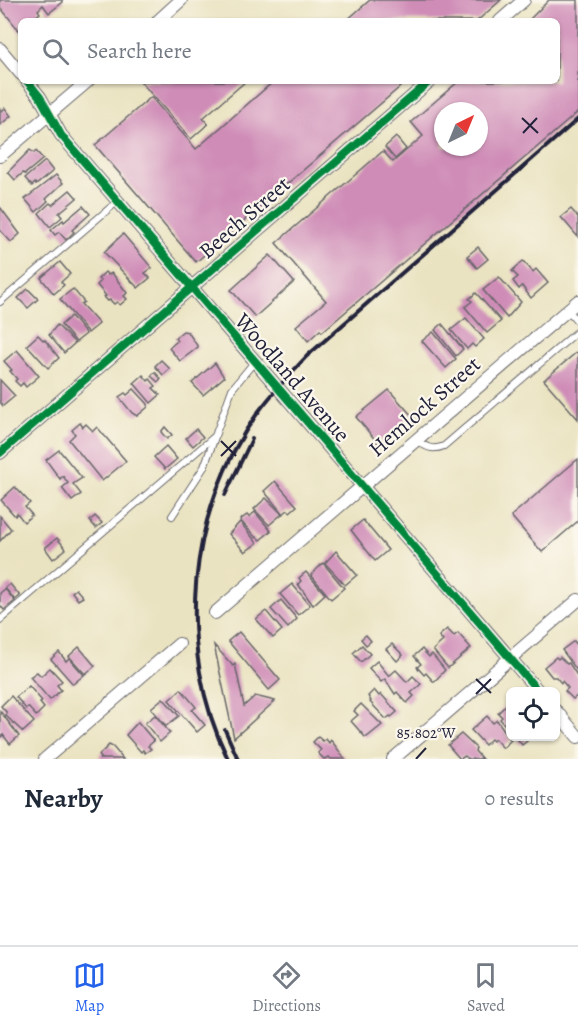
<!DOCTYPE html>
<html lang="en">
<head>
<meta charset="utf-8">
<style>
	:root { --surface:#fff; --page:#f2f2f3; --text:#1f2937; --muted:#747a83; --line:#e0e1e3; --accent:#2563eb }
	body { margin:0; font-family:Alegreya,serif; background:var(--page); color:var(--text) }
	.controls { position:absolute; right:18px; bottom:18px; display:grid; overflow:hidden; border-radius:9px; box-shadow:0 2px 4px #0004 }
	.controls button { width:54px; height:54px; display:grid; place-items:center; padding:0; border:0; border-bottom:2px solid var(--line); background:var(--surface); color:var(--text); font:30px sans-serif }
	.compass { position:absolute; left:434px; top:102px; width:54px; height:54px; border-radius:50%; background:var(--surface); box-shadow:0 2px 4px #0004; rotate:43deg }
	.list { margin:0; padding:0; list-style:none }
	h2 { display:flex; justify-content:space-between; align-items:center; height:78px; margin:0; padding:0 24px; font-size:26px }
	h2 small { font-size:20px; font-weight:400; color:var(--muted) }
	.icon { flex:none; width:33px; height:33px; fill:none; stroke:currentColor; stroke-width:2; stroke-linecap:round; stroke-linejoin:round }
	.map { position:relative; flex:none; width:578px; height:759px; overflow:hidden }
	.search { position:absolute; background:var(--surface); box-shadow:0 2px 4px #0004; left:18px; right:18px; top:18px; height:66px; display:flex; align-items:center; gap:15px; box-sizing:border-box; padding:0 21px; border-radius:9px; color:var(--muted); font-size:22px }
	.sheet { height:186px; background:var(--surface) }
	nav { display:flex; justify-content:space-around; align-items:center; box-sizing:border-box; height:84px; border-top:2px solid var(--line); background:var(--surface); font-size:16px; color:var(--muted) }
	nav a { display:grid; justify-items:center; gap:3px }
	nav .on { color:var(--accent) }
	.map>svg:first-child { display:block }
	.building { fill:#cf8cb7; fill-rule:evenodd }
	.lines { fill:none; stroke-linecap:round; stroke-linejoin:round }
	.lane-casing { stroke:#68666a; stroke-width:8 }
	.street-casing { stroke:#68666a; stroke-width:14 }
	.lane { stroke:#fff; stroke-width:6 }
	.street { stroke:#fff; stroke-width:12 }
	.rail { stroke:#22223b; stroke-width:4 }
	.cycleway-casing { stroke:#fbf7ec; stroke-width:11 }
	.cycleway { stroke:#00873e; stroke-width:8 }
	.ticks { fill:none; stroke:#22223b; stroke-width:2 }
	.labels { text-anchor:middle; stroke-width:4.5; stroke-linejoin:round; paint-order:stroke }
	.street-label { font-size:22px; fill:#22223b; stroke:#fbf7ec }
	.ticks-label { font-size:15px; text-anchor:middle; fill:#22223b; stroke:#fbf7ec; stroke-width:4.5; stroke-linejoin:round; paint-order:stroke }
</style>
</head>
<body>
<div class="map">
<svg width="578" height="759" viewBox="0 0 578 759">
	<rect width="100%" height="100%" fill="#fbf7ec"/>
	<filter id="ink" filterUnits="userSpaceOnUse"><feTurbulence type="fractalNoise" baseFrequency=".0167" numOctaves="2"/><feDisplacementMap in="SourceGraphic" scale="12" xChannelSelector="R" yChannelSelector="G"/><feConvolveMatrix kernelMatrix="1 2 1 2 8 2 1 2 1" color-interpolation-filters="sRGB"/></filter>
	<filter id="wash" filterUnits="userSpaceOnUse"><feTurbulence type="fractalNoise" baseFrequency=".008" numOctaves="4" result="noise"/><feDisplacementMap in="SourceGraphic" scale="24" xChannelSelector="R" yChannelSelector="G"/><feGaussianBlur stdDeviation="1.35" result="paint"/><feColorMatrix in="noise" values="0 0 0 0 0 0 0 0 0 0 0 0 0 0 0 0 0 1.4 0 .05"/><feComposite in="paint" operator="in"/></filter>
	<g filter="url(#wash)">
		<rect width="100%" height="100%" fill="#eae3c1"/>
		<g id="blocks">
			<g class="building">
				<path d="M0 0H62L63 2 49 13 43 5 38 10 40 13 30 21H21V33L0 7Z"/>
				<path d="M370 0H501L477 21H346Z"/>
				<path d="M549 0H578V112L322 332 320 330 308 341 296 326 326 301 276 243 383 151 393 162 423 136 411 122 459 81H557V21H528ZM443 111H479V147H443Z"/>
				<path d="M140 81H246L203 118 208 124 191 139Z"/>
				<path d="M274 81H407L196 262 95 145 151 97 196 149Z"/>
				<path d="M5 108 11 116 0 125V109L2 111Z"/>
				<path d="M396 137 406 149 395 159 385 147Z"/>
				<path d="M30 150 34 153 36 151 43 159 25 174 23 173 15 180 8 172Z"/>
				<path d="M45 161 53 171 36 185 35 183 32 186 25 178Z"/>
				<path d="M56 175 63 183 46 199 48 201 36 212 25 199Z"/>
				<path d="M70 190 77 198 59 213 62 217 50 227 39 213 50 203 52 205Z"/>
				<path d="M83 206 90 214 72 230 74 232 66 240 59 232 55 235 51 230 63 220 64 222Z"/>
				<path d="M0 207 20 234 11 242 0 230Z"/>
				<path d="M571 209 578 217V237L561 217Z"/>
				<path d="M123 234 152 268 145 273 150 278 138 288 104 252Z"/>
				<path d="M478 247 488 259 477 268 467 256Z"/>
				<path d="M270 255 294 282 255 317 231 290Z"/>
				<path d="M523 261 533 272 536 269 548 283 531 298 522 286 519 289 513 281 518 277 512 271Z"/>
				<path d="M60 262 70 274 61 282 64 285 54 294 41 278Z"/>
				<path d="M105 272 108 275 112 273 127 293 124 296 127 299 120 305 117 302 114 304 110 300 108 301 104 297 106 296 97 285 101 281 98 279Z"/>
				<path d="M499 277 521 302 507 318 483 290Z"/>
				<path d="M28 289 38 299 28 308 18 298Z"/>
				<path d="M73 289 84 302 81 304 99 324 88 333 60 299Z"/>
				<path d="M476 293 501 321 487 333 465 307 472 301 469 299Z"/>
				<path d="M71 316 86 334 76 342 61 325Z"/>
				<path d="M466 318 484 339 475 347 472 344 467 349 451 330Z"/>
				<path d="M442 324 463 349 456 356 435 330Z"/>
				<path d="M57 325 75 343 64 353 49 335Z"/>
				<path d="M183 331 188 332 198 347 180 361 169 348 177 341 175 338Z"/>
				<path d="M433 332 456 359 446 368 422 341Z"/>
				<path d="M38 335 44 341 45 340 59 358 48 368 27 345Z"/>
				<path d="M17 350 39 376 26 387 23 383 20 386 15 381 17 379 10 371 12 370 4 361Z"/>
				<path d="M578 351V419L544 380Z"/>
				<path d="M161 360 170 369 163 375 155 366Z"/>
				<path d="M215 363 224 377 203 395 192 383Z"/>
				<path d="M155 372 161 379 158 382 151 376Z"/>
				<path d="M143 375 148 381 150 379 156 386 153 388 160 395 151 403 134 383Z"/>
				<path d="M0 380 15 396 3 406 0 402Z"/>
				<path d="M134 389 148 404V407L137 416 132 413 119 397 125 393 127 395Z"/>
				<path d="M389 390 413 417 378 443 356 417Z"/>
				<path d="M80 423 83 427 86 424 93 431 97 427 126 461 102 481 69 440 75 434 72 430Z"/>
				<path d="M165 427 172 435 167 439 161 432Z"/>
				<path d="M196 429 203 437 193 446 186 438Z"/>
				<path d="M166 446 177 459 165 469 154 457Z"/>
				<path d="M59 450 82 478 73 484 81 494 72 501 62 488 68 483 63 476 60 479 46 460Z"/>
				<path d="M578 459V521L542 552 511 516Z"/>
				<path d="M275 481 297 506 290 512 288 510 283 514 264 491Z"/>
				<path d="M15 487 30 503 25 507 32 515 24 522 17 513 15 516 1 500Z"/>
				<path d="M266 498 282 514 269 525 254 509Z"/>
				<path d="M255 512 271 531 260 540 257 537 256 538 240 520 247 515 249 517Z"/>
				<path d="M0 516 11 529 0 541Z"/>
				<path d="M95 516 102 523 96 528 90 521Z"/>
				<path d="M363 520 388 550 375 561 351 530Z"/>
				<path d="M240 522 257 543 245 552 229 534Z"/>
				<path d="M57 538 66 549 53 559 45 548Z"/>
				<path d="M336 551 357 575 345 585 325 563Z"/>
				<path d="M323 563 344 588 331 599 311 575Z"/>
				<path d="M306 572 325 594 313 605 298 584 301 581 299 578Z"/>
				<path d="M10 584 20 596 15 600 5 588Z"/>
				<path d="M292 584 310 605 298 615 280 594Z"/>
				<path d="M5 589 15 601 4 610 0 605V593Z"/>
				<path d="M76 589 83 597 78 600 72 592Z"/>
				<path d="M281 600 297 619 288 628 271 609Z"/>
				<path d="M266 611 282 630 273 638 256 619Z"/>
				<path d="M447 629 454 636 458 633 471 648 448 668 433 650 443 641 439 636Z"/>
				<path d="M239 632 280 680 269 690 228 641Z"/>
				<path d="M366 635 371 641 366 645 361 639Z"/>
				<path d="M574 641 578 646V672L562 650Z"/>
				<path d="M392 644 403 655 397 661 386 649Z"/>
				<path d="M214 645 233 666 235 664 244 706 255 696 275 701 234 738Z"/>
				<path d="M362 645 370 654 361 662 353 653Z"/>
				<path d="M79 647 95 666 85 674 69 656Z"/>
				<path d="M422 649 429 657 432 654 445 670 435 681H433L426 673 424 675 417 667 421 664 414 656Z"/>
				<path d="M59 652 66 661 69 658 84 675 73 684 51 659Z"/>
				<path d="M556 657 558 659 560 657 567 664 569 663 578 677V695L573 699 565 691 568 688 562 681 561 683 556 677H552L544 667Z"/>
				<path d="M377 661 389 676 396 670 407 682 413 676 421 684 411 693 414 696 407 703 397 692 395 694 385 679 381 682 369 668Z"/>
				<path d="M50 668 62 681 57 685 61 690 50 700 30 677 37 672 41 676Z"/>
				<path d="M29 686 42 701 40 703 44 708 36 716 28 707 26 709 16 697Z"/>
				<path d="M181 689 196 707 192 710 205 725 197 732 169 700Z"/>
				<path d="M374 690 379 696 381 694 397 712 391 717 390 716 386 719 370 702 371 701 368 696Z"/>
				<path d="M11 696 34 722 23 732 5 715 7 713 1 706Z"/>
				<path d="M163 698 179 716 166 726 151 708Z"/>
				<path d="M361 704 382 725 367 737H365L351 721 358 715 354 711Z"/>
				<path d="M507 704 510 708V731L500 719 502 717 498 713Z"/>
				<path d="M0 711 19 736 10 744 3 735 0 738Z"/>
				<path d="M155 715 170 733 160 742 145 723Z"/>
				<path d="M487 716 493 723 497 720 511 740 503 748 495 739 493 741 491 739 485 745 471 730Z"/>
				<path d="M138 722 154 741 148 746 151 749 145 753 143 750 141 752 126 735Z"/>
				<path d="M461 734 476 748 475 751 482 759H468L465 756 460 759 448 745Z"/>
				<path d="M515 736H526L525 738 527 741 522 745Z"/>
				<path d="M318 737 323 741 326 739 329 743 331 740 345 759H331L329 757 324 759 318 753 321 750 313 742Z"/>
				<path d="M109 745 113 747 123 759H100L101 758 99 755Z"/>
			</g>
		</g>
	</g>
	<g filter="url(#ink)">
		<use href="#blocks" fill-opacity="0" stroke="#68666a" stroke-width="1.5"/>
		<g class="lines">
			<g class="lane-casing">
				<g id="lane">
					<path d="M0 302 118 201"/>
					<path d="M568 310 578 322"/>
					<path d="M416 440C426 447 432 451 444 446L578 331"/>
					<path d="M172 516 204 467 215 437"/>
					<path d="M0 620 215 436 232 389 255 361"/>
				</g>
			</g>
			<g class="street-casing">
				<g id="street">
					<path d="M158 21 181 0"/>
					<path d="M500 21 524 0"/>
					<path d="M0 49 21 74"/>
					<path d="M27 81 40 97 61 135 539 692"/>
					<path d="M0 156 88 81"/>
					<path d="M0 453 430 81"/>
					<path d="M215 613 578 301"/>
					<path d="M556 711 578 737"/>
					<path d="M45 759 179 644"/>
					<path d="M393 759 578 600"/>
				</g>
			</g>
			<use href="#lane" class="lane"/>
			<use href="#street" class="street"/>
			<g class="rail">
				<path d="M225 495 252 439"/>
				<path d="M225 730 238 759"/>
				<path d="M228 759C174 649 187 510 259 411 274 391 290 374 307 356L578 119"/>
			</g>
			<g class="cycleway-casing">
				<g id="cycleway">
					<path d="M27 81 40 97 61 135 539 692"/>
					<path d="M0 453 430 81"/>
				</g>
			</g>
			<use href="#cycleway" class="cycleway"/>
		</g>
	</g>
	<path class="ticks" d="M522 118 538 133M523 133 537 118M221 441 236 456M221 456 236 441M476 679 491 693M476 694 491 679M416 759 426 748"/>
	<g class="labels">
		<g class="street-label">
			<text transform="translate(244 217) rotate(-41)" y="8">Beech Street</text>
			<text transform="translate(293 377) rotate(49)" y="8">Woodland Avenue</text>
			<text transform="translate(424 406) rotate(-41)" y="8">Hemlock Street</text>
		</g>
	</g>
	<g class="ticks-label">
		<text x="426" y="738">85.802°W</text>
	</g>
</svg>
<div class="controls">
<button><svg class="icon" aria-label="locate" viewBox="0 0 24 24"><circle cx="12" cy="12" r="6"/><path d="M12 2v4M12 18v4M2 12h4M18 12h4"/></svg></button>
</div>
<svg class="compass" viewBox="-18 -18 36 36"><path d="M0-13l5 13h-10z" fill="#e53935"/><path d="M0 13l5-13h-10z" fill="#747a83"/></svg>
<div class="search"><svg class="icon" aria-label="search" viewBox="0 0 24 24"><circle cx="10" cy="10" r="6"/><path d="M15 15l6 6"/></svg>Search here</div>
</div>
<section class="sheet">
<h2>Nearby<small>0 results</small></h2>
<ul class="list">
</ul>
</section>
<nav>
<a class="on"><svg class="icon" aria-label="map" viewBox="0 0 24 24"><path d="M3 6l6-2 6 2 6-2v14l-6 2-6-2-6 2zM9 4v14M15 6v14"/></svg>Map</a>
<a><svg class="icon" aria-label="directions" viewBox="0 0 24 24"><path d="M12 3l9 9-9 9-9-9zM9 14v-3h6M13 9l2 2-2 2"/></svg>Directions</a>
<a><svg class="icon" aria-label="saved" viewBox="0 0 24 24"><path d="M7 4h10v16l-5-4-5 4z"/></svg>Saved</a>
</nav>
</body>
</html>
